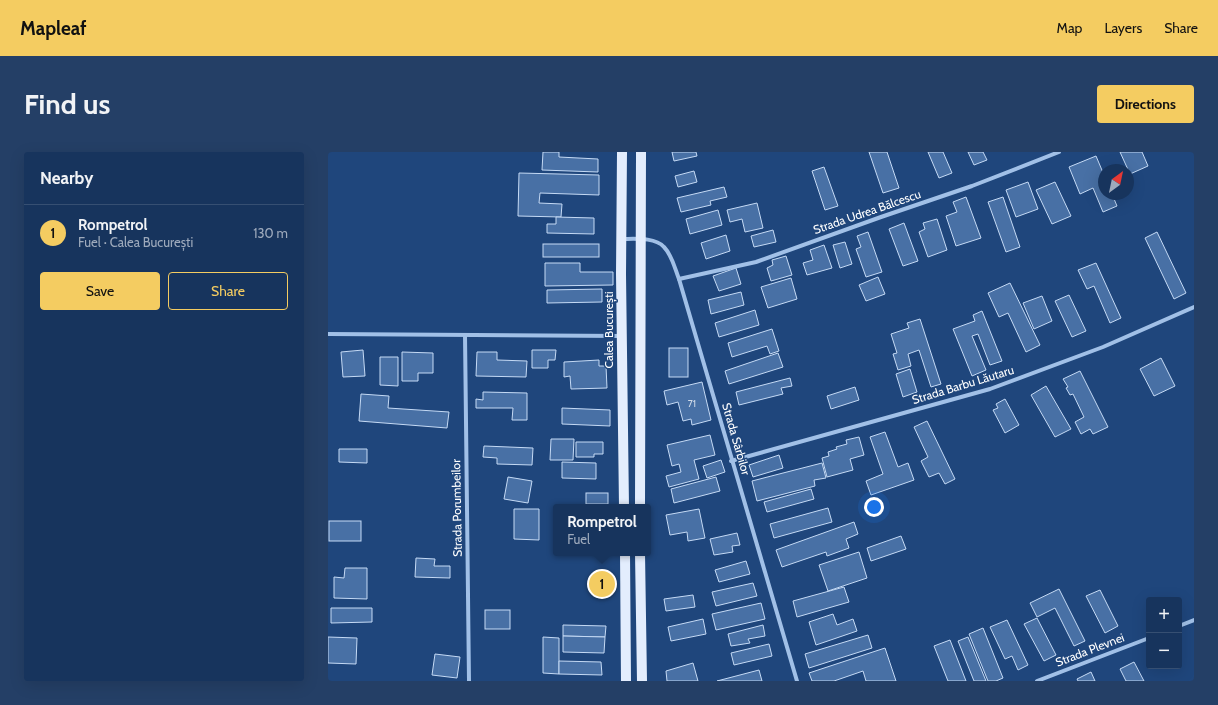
<!DOCTYPE html>
<html lang="en">
<head>
<meta charset="utf-8">
<style>
	:root { --surface:#17345d; --page:#243f66; --text:#f1f3f6; --muted:#9eaabc; --line:#364f72; --accent:#f4cc61 }
	body { margin:0; font-family:Cabin,sans-serif; background:var(--page); color:var(--text) }
	.controls { position:absolute; right:12px; bottom:12px; display:grid; overflow:hidden; border-radius:4px; box-shadow:0 4px 16px #0002 }
	.controls button { width:36px; height:36px; display:grid; place-items:center; padding:0; border:0; border-bottom:1px solid var(--line); background:var(--surface); color:var(--text); font:20px sans-serif }
	.compass { position:absolute; left:770px; top:12px; width:36px; height:36px; border-radius:50%; background:var(--surface); box-shadow:0 4px 16px #0002; rotate:33deg }
	.you { position:absolute; left:546px; top:355px; width:14px; height:14px; margin:-10px; border:3px solid #fff; border-radius:50%; background:#1a73e8; box-shadow:0 0 0 6px #1a73e833 }
	.badge { display:grid; place-items:center; width:26px; height:26px; border-radius:50%; background:var(--accent); color:#111; font-size:13px; font-weight:700 }
	.pin { position:absolute; translate:-50% -50%; border:2px solid #fff; box-shadow:0 1px 4px #0006 }
	.popup { position:absolute; left:225px; top:352px; width:98px; height:52px; box-sizing:border-box; display:grid; place-content:center; border-radius:4px; background:var(--surface); filter:drop-shadow(0 1px 3px #0005); font-size:13px; white-space:nowrap; color:var(--muted) }
	.popup b { font-size:15px; color:var(--text) }
	.popup::after { content:''; position:absolute; left:50%; top:100%; margin-left:-8px; border:8px solid transparent; border-top-color:var(--surface) }
	.list { margin:0; padding:0; list-style:none }
	h2 { display:flex; justify-content:space-between; align-items:center; height:52px; margin:0; padding:0 16px; font-size:17px }
	h2 small { font-size:13px; font-weight:400; color:var(--muted) }
	.list li { display:grid; grid-template-columns:26px 1fr auto; gap:12px; align-items:center; box-sizing:border-box; height:56px; padding:0 16px; border-top:1px solid var(--line) }
	.list b { display:block; font-size:15px; white-space:nowrap }
	.list p { margin:0; font-size:13px; white-space:nowrap; color:var(--muted) }
	.list em { font-size:13px; font-style:normal; color:var(--muted) }
	.actions { display:flex; gap:8px; padding:12px 16px }
	.actions a { flex:1; padding:9px 0; border:1px solid var(--accent); border-radius:4px; text-align:center; font-size:14px; color:var(--accent) }
	.actions .main { background:var(--accent); color:#111 }
	.map { position:relative; flex:none; width:866px; height:529px; overflow:hidden; border-radius:4px }
	header { display:flex; align-items:center; gap:24px; box-sizing:border-box; height:56px; padding:0 20px; background:var(--accent); color:#111 }
	header strong { font-size:19px }
	nav { display:flex; gap:22px; margin-inline-start:auto; font-size:14px }
	.intro { display:flex; align-items:center; justify-content:space-between; box-sizing:border-box; height:96px; padding:0 24px }
	h1 { margin:0; font-size:28px }
	.button { padding:10px 18px; border-radius:4px; background:var(--accent); color:#111; font-size:14px; font-weight:700 }
	main { display:flex; gap:24px; padding:0 24px }
	aside { flex:1; background:var(--surface); border-radius:4px; box-shadow:0 4px 16px #0002 }
	.map>svg:first-child { display:block }
	.building { fill:#4870a5; stroke:#c5daf5 }
	.lines { fill:none; stroke-linecap:round; stroke-linejoin:round }
	.street { stroke:#a1c0e7; stroke-width:4 }
	.primary { stroke:#e3edfd; stroke-width:10 }
	.labels { text-anchor:middle; stroke-width:3; stroke-linejoin:round; paint-order:stroke }
	.number-label { font-size:10px; fill:#d1dbe8 }
	.street-label { font-size:12px; fill:#fff; stroke:#1f467c }
</style>
</head>
<body>
<header>
<strong>Mapleaf</strong>
<nav><a>Map</a><a>Layers</a><a>Share</a></nav>
</header>
<div class="intro"><h1>Find us</h1><a class="button">Directions</a></div>
<main>
<aside>
<h2>Nearby<small></small></h2>
<ul class="list">
<li><span class="badge">1</span><div><b>Rompetrol</b><p>Fuel · Calea București</p></div><em>130 m</em></li>
</ul>
<div class="actions"><a class="main">Save</a><a>Share</a></div>
</aside>
<div class="map">
<svg width="866" height="529" viewBox="0 0 866 529">
	<rect width="100%" height="100%" fill="#1f467c"/>
	<g class="building">
		<path d="M215 0H231V5L270 7V20L214 18Z"/>
		<path d="M344 0H368L369 4 346 9Z"/>
		<path d="M541 0H559L571 36 555 41Z"/>
		<path d="M600 0H615L624 21 611 26Z"/>
		<path d="M640 0H655L659 8 646 13Z"/>
		<path d="M792 0H814L820 14 802 22Z"/>
		<path d="M768 4 776 23V42H784L789 54 775 60 765 36 752 42 741 15Z"/>
		<path d="M496 15 510 54 497 58 484 19Z"/>
		<path d="M366 19 369 30 350 35 347 24Z"/>
		<path d="M191 21 271 23V43L212 41 211 51 234 52 233 65 190 64Z"/>
		<path d="M700 30 710 57 688 65 678 38Z"/>
		<path d="M727 30 743 64 724 72 708 38Z"/>
		<path d="M396 35 399 45 382 49 383 53 353 60 349 46Z"/>
		<path d="M638 45 653 86 628 94 618 64 629 60 625 50Z"/>
		<path d="M675 45 692 95 678 100 660 50Z"/>
		<path d="M429 51 435 76 417 80 414 67 402 70 399 58Z"/>
		<path d="M390 58 394 73 362 82 358 67Z"/>
		<path d="M228 65 266 66V82L219 81V72H228Z"/>
		<path d="M609 67 619 98 600 105 591 80 597 77 595 71Z"/>
		<path d="M576 71 590 109 575 114 561 77Z"/>
		<path d="M445 78 448 90 426 95 423 84Z"/>
		<path d="M540 80 554 120 538 125 528 97 533 95 529 84Z"/>
		<path d="M829 80 858 141 846 147 817 86Z"/>
		<path d="M398 83 402 99 378 107 373 91Z"/>
		<path d="M517 90 524 112 512 116 505 93Z"/>
		<rect x="215" y="92" width="56" height="13"/>
		<path d="M496 93 504 116 479 123 475 111 485 108 482 98Z"/>
		<path d="M458 104 464 123 443 129 439 116 445 113 444 108Z"/>
		<path d="M217 111H252V120H285V133L217 134Z"/>
		<path d="M768 111 793 166 782 171 766 134 759 137 750 118Z"/>
		<path d="M408 116 413 132 391 139 385 124Z"/>
		<path d="M550 125 557 142 538 149 531 133Z"/>
		<path d="M463 126 469 147 440 156 433 135Z"/>
		<path d="M682 131 712 193 698 200 680 161 671 165 660 141Z"/>
		<path d="M274 137V150L219 151V138Z"/>
		<path d="M413 140 416 153 383 162 380 148Z"/>
		<path d="M741 143 758 179 744 185 727 149Z"/>
		<path d="M714 144 724 169 706 177 695 151Z"/>
		<path d="M427 158 431 173 391 185 387 171Z"/>
		<path d="M654 159 674 209 662 213 650 182 644 184 658 218 644 224 625 177 647 169 645 163Z"/>
		<path d="M592 167 613 232 603 235 591 198 580 202 583 214 570 218 565 202 569 201 563 182 581 176 579 171Z"/>
		<path d="M444 177 451 199 442 202 439 194 404 205 400 191Z"/>
		<rect x="341" y="196" width="19" height="29"/>
		<path d="M35 198 37 224 15 225 13 200Z"/>
		<path d="M204 198H228L227 208H220V216H204Z"/>
		<path d="M74 200 105 201V221H90V229H74Z"/>
		<path d="M149 200H169V208L199 209 198 225 148 224Z"/>
		<path d="M450 201 455 215 401 232 397 219Z"/>
		<path d="M52 205H70V234L52 233Z"/>
		<path d="M833 206 847 234 826 244 812 217Z"/>
		<path d="M271 208V214H278L279 236 243 237 242 224 236 225V210Z"/>
		<path d="M582 217 589 240 575 245 568 222Z"/>
		<path d="M752 219 780 275 765 282 762 277 753 282 747 270 756 265 745 242 742 243 738 236 740 235 735 227Z"/>
		<path d="M462 226 464 234 453 236 455 242 411 253 408 240Z"/>
		<path d="M374 230 383 268 364 273 363 267 355 269 350 250 339 253 336 239Z"/>
		<path d="M718 234 743 277 727 285 703 243Z"/>
		<path d="M527 235 531 248 503 257 499 244Z"/>
		<path d="M155 240 199 241V268H184L185 256H148V247L155 248Z"/>
		<path d="M33 242 61 244 60 256 121 260 119 276 31 269Z"/>
		<path d="M677 247 691 273 677 281 665 258 670 256 668 252Z"/>
		<path d="M234 256 282 258V274L234 272Z"/>
		<path d="M599 269 627 327 617 332 611 321 601 325 593 309 600 305 586 275Z"/>
		<path d="M557 280 570 315 580 311 586 328 543 343 538 329 555 322 542 285Z"/>
		<path d="M382 283 387 303 366 308 371 327 341 335 338 324 353 320 351 312 344 314 339 293Z"/>
		<path d="M531 285 536 303 522 307 525 318 499 325 494 306 501 304 500 300 509 297 508 295 519 292 518 288Z"/>
		<path d="M223 287H246L245 308H222Z"/>
		<path d="M248 290H275V302H266V305H248Z"/>
		<path d="M156 294 205 296 204 313 169 312V306L155 305Z"/>
		<path d="M11 297H39V311L11 310Z"/>
		<path d="M451 303 455 316 425 325 421 313Z"/>
		<path d="M393 308 397 320 379 326 375 314Z"/>
		<path d="M234 310 268 311V327L234 326Z"/>
		<path d="M494 311 498 326 486 328 487 334 429 349 424 329Z"/>
		<path d="M180 325 204 329 200 351 176 347Z"/>
		<path d="M388 325 392 339 346 351 343 337Z"/>
		<path d="M483 337 486 347 439 360 436 350Z"/>
		<rect x="258" y="341" width="22" height="11"/>
		<path d="M229 354 286 355H229Z"/>
		<path d="M500 356 504 370 446 386 442 372Z"/>
		<path d="M186 357H211V388L186 387Z"/>
		<path d="M371 357 377 386 360 389 359 380 342 383 338 363Z"/>
		<rect x="1" y="369" width="32" height="20"/>
		<path d="M526 370 530 382 518 387 521 396 499 404 498 400 454 415 448 398Z"/>
		<path d="M409 381 412 393 404 394 405 400 386 403 382 387Z"/>
		<path d="M573 384 578 397 543 409 539 396Z"/>
		<path d="M531 400 539 426 500 439 491 413Z"/>
		<path d="M88 406 107 407 106 414H122V426L87 425Z"/>
		<path d="M418 409 422 422 391 430 387 418Z"/>
		<path d="M17 416H39V447L6 446V425L16 426Z"/>
		<path d="M280 423 281 440 267 441V424Z"/>
		<path d="M425 431 429 444 388 454 384 440Z"/>
		<path d="M516 435 521 450 469 465 465 449Z"/>
		<path d="M731 437 757 489 746 494 727 456 709 465 702 451Z"/>
		<path d="M772 438 790 474 777 481 758 444Z"/>
		<path d="M365 443 367 455 338 459 336 447Z"/>
		<path d="M433 451 437 467 388 478 384 462Z"/>
		<path d="M3 456H44V470L3 471Z"/>
		<rect x="157" y="458" width="25" height="19"/>
		<path d="M505 462 509 473 525 467 529 479 488 493 481 470Z"/>
		<path d="M709 466 728 503 716 509 696 472Z"/>
		<path d="M375 467 378 482 343 489 340 475Z"/>
		<path d="M679 468 700 513 690 518 684 504 677 507 662 475Z"/>
		<path d="M235 473 278 474 277 485 235 484Z"/>
		<path d="M435 473 437 484 420 487 422 491 403 494 400 482Z"/>
		<path d="M655 476 675 526 668 529H660L641 482Z"/>
		<path d="M540 483 544 496 481 516 477 502Z"/>
		<path d="M235 484 277 485 276 501 235 500Z"/>
		<path d="M0 485 29 486 28 512 0 511Z"/>
		<path d="M215 485 231 486V522L215 521Z"/>
		<path d="M640 485 658 529H646L630 489Z"/>
		<path d="M622 488 638 529H620L606 494Z"/>
		<path d="M441 492 444 504 406 513 403 501Z"/>
		<path d="M557 496 568 529H538L535 519 506 529H484L481 521Z"/>
		<path d="M107 502 132 505 129 526 104 523Z"/>
		<path d="M231 509 273 510 274 523 231 522Z"/>
		<path d="M806 510 816 529H798L792 517Z"/>
		<path d="M365 511 370 529H339L338 519Z"/>
		<path d="M431 518 434 529H389Z"/>
		<path d="M763 520 767 529H750L749 527Z"/>
	</g>
	<g class="lines">
		<g class="street">
			<path d="M294 87C307 87 327 85 336 95 344 103 347 117 351 127L469 529"/>
			<path d="M351 127 428 110 553 65 644 34 731 0"/>
			<path d="M0 182 294 184"/>
			<path d="M137 183 141 529"/>
			<path d="M403 309 662 237 775 195 866 155"/>
			<path d="M851 474 866 468"/>
			<path d="M709 529 821 486"/>
		</g>
		<g class="primary">
			<path d="M294 0 293 122 296 355"/>
			<path d="M312 355 313 0"/>
			<path d="M297 401 298 529"/>
			<path d="M312 401 314 529"/>
		</g>
	</g>
	<g class="labels">
		<g class="number-label">
			<text x="364" y="255">71</text>
		</g>
		<g class="street-label">
			<text transform="translate(539 60) rotate(-19)" y="4">Strada Udrea Bălcescu</text>
			<text transform="translate(281 178) rotate(-90)" y="4">Calea București</text>
			<text transform="translate(635 233) rotate(-17)" y="4">Strada Barbu Lăutaru</text>
			<text transform="translate(408 287) rotate(74)" y="4">Strada Sârbilor</text>
			<text transform="translate(129 356) rotate(-91)" y="4">Strada Porumbeilor</text>
			<text transform="translate(762 498) rotate(-21)" y="4">Strada Plevnei</text>
		</g>
	</g>
</svg>
<div class="controls">
<button>+</button>
<button>−</button>
</div>
<svg class="compass" viewBox="-18 -18 36 36"><path d="M0-13l5 13h-10z" fill="#e53935"/><path d="M0 13l5-13h-10z" fill="#9eaabc"/></svg>
<div class="you"></div>
<div class="pin badge" style="left:274px;top:432px">1</div>
<div class="popup"><b>Rompetrol</b>Fuel</div>
</div>
</main>
</body>
</html>
